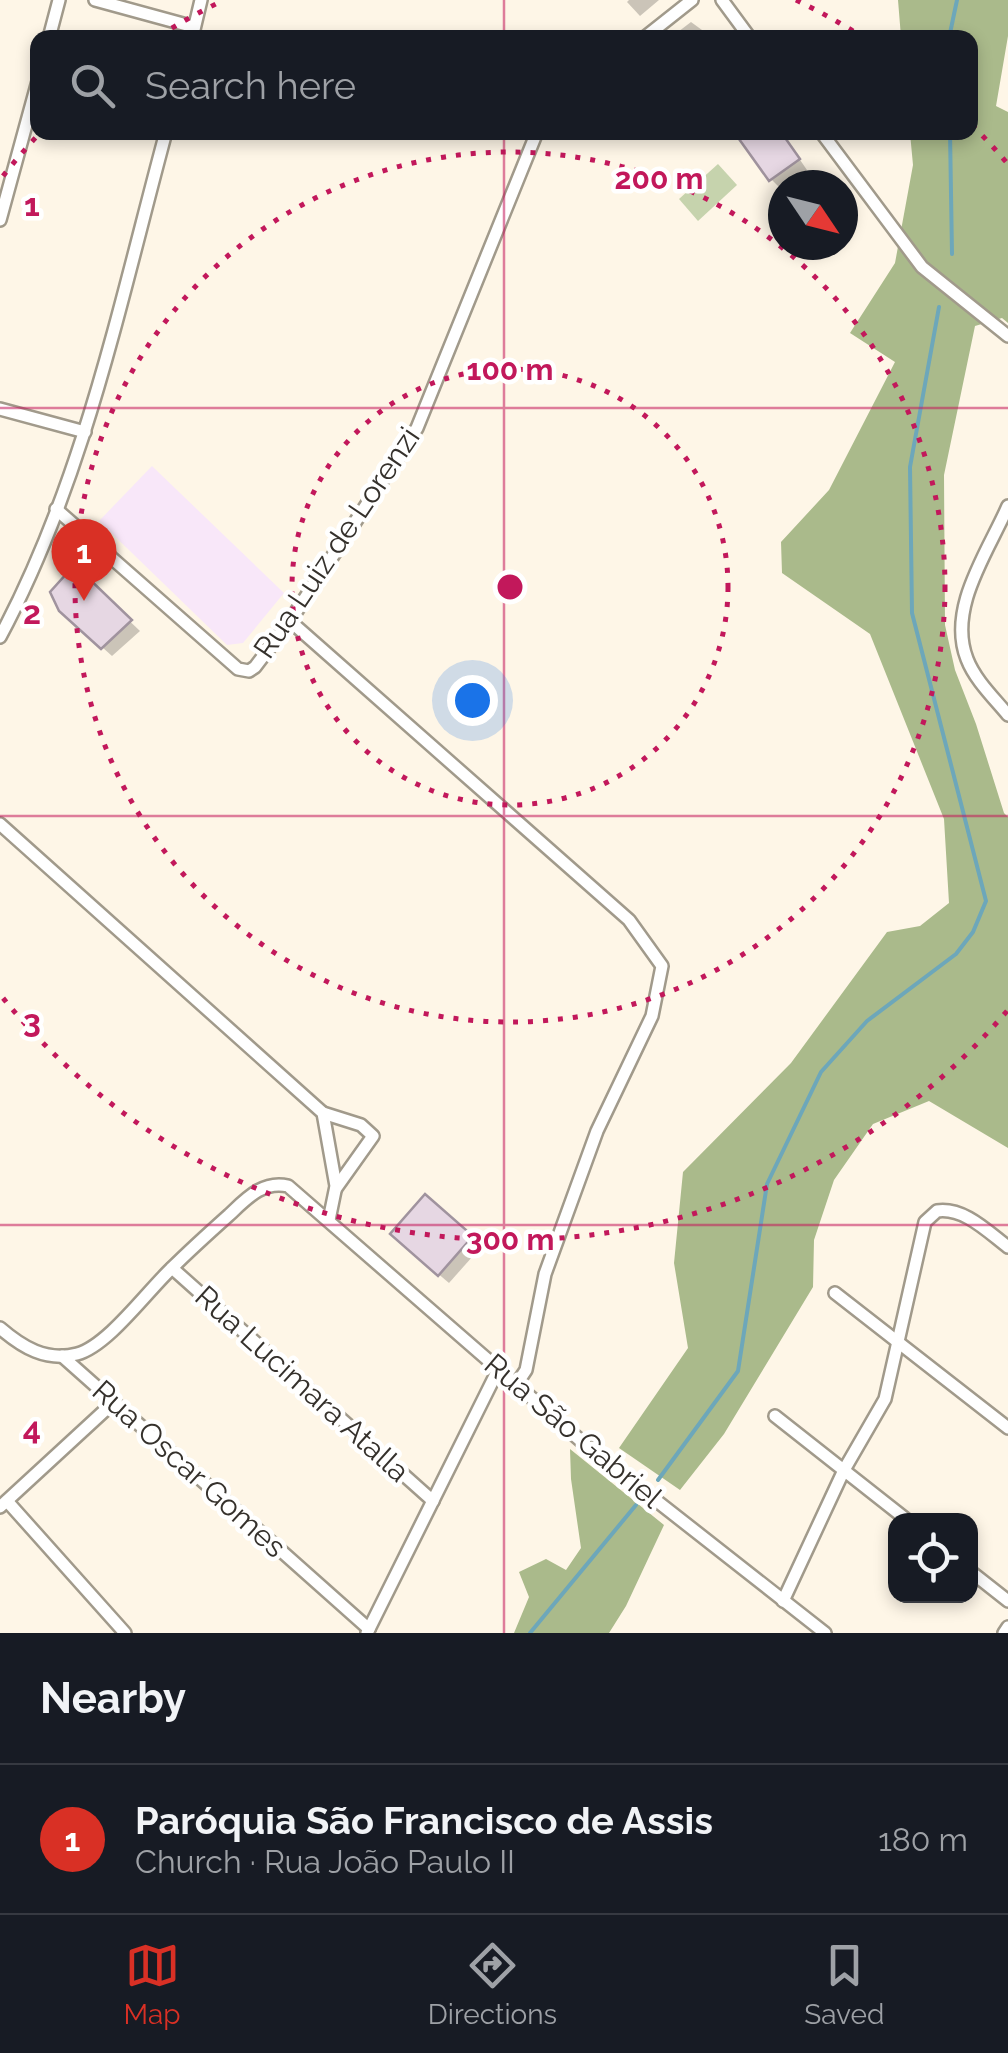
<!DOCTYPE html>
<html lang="en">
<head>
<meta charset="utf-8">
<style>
	:root { --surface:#171b24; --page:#242831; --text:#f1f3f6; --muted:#9ea1a6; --line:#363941; --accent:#d93025 }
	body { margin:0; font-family:Raleway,sans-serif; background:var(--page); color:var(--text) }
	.controls { position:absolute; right:30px; bottom:30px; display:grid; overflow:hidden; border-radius:20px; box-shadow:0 5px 15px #0003 }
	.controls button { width:90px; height:90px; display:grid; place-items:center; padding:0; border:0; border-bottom:2px solid var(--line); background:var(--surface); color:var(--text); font:50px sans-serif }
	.compass { position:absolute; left:768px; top:170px; width:90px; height:90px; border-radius:50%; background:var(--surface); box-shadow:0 5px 15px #0003; rotate:125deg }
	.you { position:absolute; left:472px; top:700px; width:35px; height:35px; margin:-25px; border:8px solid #fff; border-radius:50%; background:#1a73e8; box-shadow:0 0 0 15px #1a73e833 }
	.badge { display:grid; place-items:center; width:65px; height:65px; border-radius:50%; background:var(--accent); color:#fff; font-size:32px; font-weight:700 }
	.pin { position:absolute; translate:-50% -82px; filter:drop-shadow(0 2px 5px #0008) }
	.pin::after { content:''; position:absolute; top:52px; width:35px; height:30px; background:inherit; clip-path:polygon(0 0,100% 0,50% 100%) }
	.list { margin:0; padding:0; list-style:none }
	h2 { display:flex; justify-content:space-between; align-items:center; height:130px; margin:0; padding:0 40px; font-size:42px }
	h2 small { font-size:32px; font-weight:400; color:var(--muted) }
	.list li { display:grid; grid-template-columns:65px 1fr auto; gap:30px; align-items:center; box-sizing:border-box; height:150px; padding:0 40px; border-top:2px solid var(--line) }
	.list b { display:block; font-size:38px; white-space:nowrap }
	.list p { margin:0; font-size:32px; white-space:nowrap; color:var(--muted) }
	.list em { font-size:32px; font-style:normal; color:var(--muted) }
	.icon { flex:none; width:55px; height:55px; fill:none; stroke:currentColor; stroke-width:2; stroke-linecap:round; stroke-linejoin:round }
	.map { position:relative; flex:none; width:1008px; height:1633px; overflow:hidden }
	.search { position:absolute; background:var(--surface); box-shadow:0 5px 15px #0003; left:30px; right:30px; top:30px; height:110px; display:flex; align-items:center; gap:25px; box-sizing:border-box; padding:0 35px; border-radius:20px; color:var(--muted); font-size:38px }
	.sheet { height:280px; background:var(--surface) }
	nav { display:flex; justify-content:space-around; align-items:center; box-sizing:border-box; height:140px; border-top:2px solid var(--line); background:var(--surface); font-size:28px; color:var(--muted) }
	nav a { display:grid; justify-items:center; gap:5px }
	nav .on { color:var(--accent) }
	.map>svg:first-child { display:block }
	.education { fill:#f8e7f9 }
	.green { fill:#c6d3ad }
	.forest { fill:#aaba8b }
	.shadow { fill:#0003 }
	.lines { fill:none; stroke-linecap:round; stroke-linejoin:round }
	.stream { stroke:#6da7ba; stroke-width:4 }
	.building { fill:#e6d7e3; stroke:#a0939e; stroke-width:2.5 }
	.street-casing { stroke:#a19a8b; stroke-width:16 }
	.street { stroke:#fff; stroke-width:11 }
	.grid { fill:none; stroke:#c2185b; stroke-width:2.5; stroke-opacity:0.55 }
	.ring { fill:none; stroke:#c2185b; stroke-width:5; stroke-dasharray:5 10 }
	.labels { text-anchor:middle; stroke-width:9; stroke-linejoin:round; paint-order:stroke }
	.street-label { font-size:30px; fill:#35312c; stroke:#fff }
	.grid-label { font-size:32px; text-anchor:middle; font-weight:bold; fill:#c2185b; stroke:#fff; stroke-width:9; stroke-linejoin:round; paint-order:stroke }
	.centre { fill:#c2185b; stroke:#fff; stroke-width:5 }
	.ring-label { font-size:30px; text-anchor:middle; font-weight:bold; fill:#c2185b; stroke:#fff; stroke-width:9; stroke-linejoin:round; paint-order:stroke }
</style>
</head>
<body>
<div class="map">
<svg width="1008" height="1633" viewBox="0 0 1008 1633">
	<rect width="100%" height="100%" fill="#fef6e7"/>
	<path class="education" d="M152 466 284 593 243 643 227 645 99 521Z"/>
	<path class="green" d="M718 164 737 185 698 221 679 199Z"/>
	<g class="forest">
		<path d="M898 0H1008V36L996 106 1008 112V323L1002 318 975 326 944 475 945 625 955 670 976 724 1004 813 1008 817V1148L929 1101 873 1124 834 1180 814 1240 813 1287 724 1434 680 1490 619 1448 688 1348 674 1263 683 1172 791 1063 887 932 920 926 949 903 944 819 870 634 782 573 781 542 829 490 895 362 850 333 895 263 913 165 910 133 970 132V38L901 37Z"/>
		<path d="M570 1449 664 1525 626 1606 609 1633H514L529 1597 519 1572 546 1559 566 1570 581 1548 571 1479Z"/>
	</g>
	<g class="shadow">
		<path d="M629 0H659L640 16 627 2Z"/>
		<path d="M691 22 713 38H670Z"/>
		<path d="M781 132 807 170 781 189 771 179Z"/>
		<path d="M80 574 140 631 112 656 72 620Z"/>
		<path d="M471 1238 481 1247 449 1283 403 1244Z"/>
	</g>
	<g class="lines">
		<g class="stream">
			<path d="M949 38 957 0"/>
			<path d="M950 132 952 254"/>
			<path d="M658 1480 738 1371 767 1184 821 1072 867 1021 956 954 973 932 986 901 912 613 910 467 939 307"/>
			<path d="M530 1633 636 1505"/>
		</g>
	</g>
	<g class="building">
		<path d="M734 132H781L800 159 769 181Z"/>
		<path d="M69 571H81L132 620 101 649 59 611 50 592Z"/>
		<path d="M425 1194 473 1236 438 1276 390 1234Z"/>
	</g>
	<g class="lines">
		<g class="street-casing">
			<g id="street">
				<path d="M95 0 194 27"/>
				<path d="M722 0 750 38"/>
				<path d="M49 38 59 0"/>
				<path d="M192 38 201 0"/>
				<path d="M644 38 692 0"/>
				<path d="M821 132 922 267 1008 336"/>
				<path d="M0 220 38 81"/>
				<path d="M0 409 85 432"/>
				<path d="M1008 506C988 552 947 608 967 659 975 680 994 698 1008 715"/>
				<path d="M56 509 238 669 249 671 255 667 290 621 417 428 537 132"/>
				<path d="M290 621 629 920 662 966 652 1016 597 1131 545 1274 526 1370 516 1385"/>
				<path d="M0 637C84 480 120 302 166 132"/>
				<path d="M0 824 323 1113 336 1186 329 1220"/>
				<path d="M323 1113 361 1125 373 1136 336 1188"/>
				<path d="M172 1268 433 1501"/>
				<path d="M835 1293 1008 1428"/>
				<path d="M0 1328C22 1347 46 1362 77 1354 108 1346 148 1290 173 1267 191 1249 210 1232 229 1215 246 1199 263 1180 288 1186L588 1447 825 1633"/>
				<path d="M62 1356 369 1629"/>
				<path d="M775 1416 907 1520"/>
				<path d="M7 1501 125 1633"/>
				<path d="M0 1507 114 1402"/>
				<path d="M970 1571 1008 1601"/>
				<path d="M783 1601 844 1470 885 1399 925 1222 937 1211C964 1207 988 1232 1008 1247"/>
				<path d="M367 1633 498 1370"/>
				<path d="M1004 1633 1008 1627"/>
			</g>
		</g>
		<use href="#street" class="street"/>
	</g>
	<path class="grid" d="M504 0V38M504 132V1633M0 408H1008M0 816H1008M0 1225H1008"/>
	<g class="ring">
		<circle cx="510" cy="587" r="218"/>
		<circle cx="510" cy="587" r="435"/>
		<path d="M1007 1011A653 653 0 0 1 3 998M3 176A653 653 0 0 1 40 133M159 36A653 653 0 0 1 224 0M796 0A653 653 0 0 1 861 36M972 125A653 653 0 0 1 1007 163"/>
	</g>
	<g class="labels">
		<g class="street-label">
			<text transform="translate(337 543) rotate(-56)" y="10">Rua Luiz de Lorenzi</text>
			<text transform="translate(302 1384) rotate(42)" y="10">Rua Lucimara Atalla</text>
			<text transform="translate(573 1431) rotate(40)" y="10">Rua São Gabriel</text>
			<text transform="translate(189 1469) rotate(42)" y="10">Rua Oscar Gomes</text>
		</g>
	</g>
	<g class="grid-label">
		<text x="32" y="216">1</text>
		<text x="32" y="624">2</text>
		<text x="32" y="1032">3</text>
		<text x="32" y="1440">4</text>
	</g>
	<circle cx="510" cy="587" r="15" class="centre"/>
	<g class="ring-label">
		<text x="659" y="189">200 m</text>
		<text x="510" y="380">100 m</text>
		<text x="510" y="1250">300 m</text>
	</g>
</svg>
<div class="controls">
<button><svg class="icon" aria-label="locate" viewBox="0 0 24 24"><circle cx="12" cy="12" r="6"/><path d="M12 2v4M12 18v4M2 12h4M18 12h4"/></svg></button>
</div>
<svg class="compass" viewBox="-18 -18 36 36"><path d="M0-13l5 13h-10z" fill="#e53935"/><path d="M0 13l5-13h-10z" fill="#9ea1a6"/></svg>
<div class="you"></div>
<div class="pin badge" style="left:84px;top:601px">1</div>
<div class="search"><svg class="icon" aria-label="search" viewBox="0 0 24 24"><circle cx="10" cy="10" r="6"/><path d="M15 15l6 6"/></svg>Search here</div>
</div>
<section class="sheet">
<h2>Nearby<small></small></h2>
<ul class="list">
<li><span class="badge">1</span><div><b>Paróquia São Francisco de Assis</b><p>Church · Rua João Paulo II</p></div><em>180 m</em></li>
</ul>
</section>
<nav>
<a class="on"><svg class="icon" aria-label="map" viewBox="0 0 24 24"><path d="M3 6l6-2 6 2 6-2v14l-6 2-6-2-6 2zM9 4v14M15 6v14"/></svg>Map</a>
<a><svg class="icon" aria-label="directions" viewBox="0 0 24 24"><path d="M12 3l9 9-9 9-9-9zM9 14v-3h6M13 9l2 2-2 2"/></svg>Directions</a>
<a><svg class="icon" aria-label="saved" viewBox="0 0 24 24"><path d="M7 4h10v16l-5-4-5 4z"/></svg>Saved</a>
</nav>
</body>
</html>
